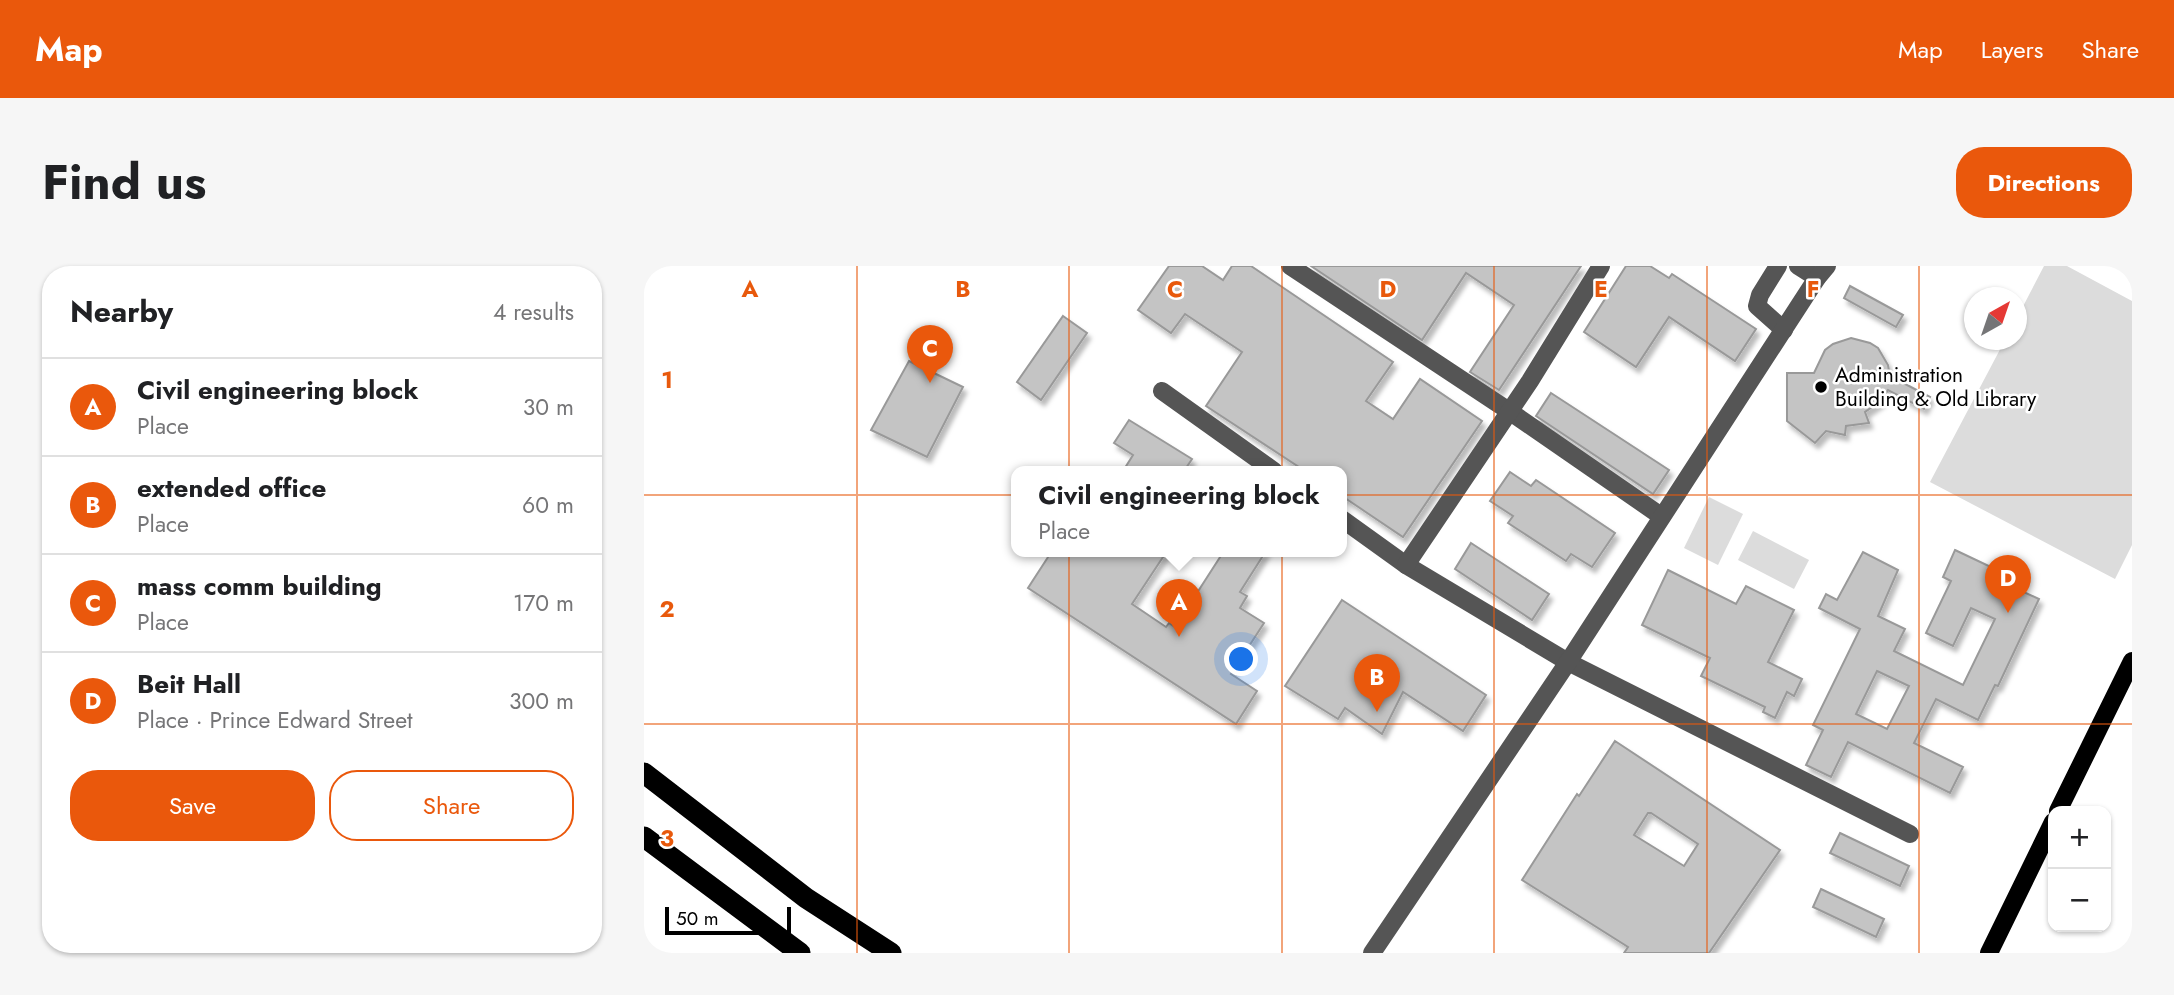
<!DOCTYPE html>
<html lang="en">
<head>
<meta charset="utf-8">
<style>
	:root { --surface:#fff; --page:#f6f6f6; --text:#202124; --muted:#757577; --line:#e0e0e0; --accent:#ea580c }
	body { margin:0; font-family:Jost,sans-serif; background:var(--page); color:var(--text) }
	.controls { position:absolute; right:21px; bottom:21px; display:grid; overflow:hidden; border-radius:14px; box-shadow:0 2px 5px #0004 }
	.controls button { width:63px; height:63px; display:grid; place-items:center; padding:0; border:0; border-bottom:2px solid var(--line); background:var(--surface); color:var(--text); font:35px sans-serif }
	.compass { position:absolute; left:1320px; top:21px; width:63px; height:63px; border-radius:50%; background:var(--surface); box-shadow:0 2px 5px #0004; rotate:40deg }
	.scale { position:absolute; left:21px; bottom:18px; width:126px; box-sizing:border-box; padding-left:7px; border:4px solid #000; border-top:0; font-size:19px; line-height:24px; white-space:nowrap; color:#000; -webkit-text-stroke:5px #fff; paint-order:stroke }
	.you { position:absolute; left:598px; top:394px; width:24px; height:24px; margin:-18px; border:5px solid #fff; border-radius:50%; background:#1a73e8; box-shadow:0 0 0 10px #1a73e833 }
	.badge { display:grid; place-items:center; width:46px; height:46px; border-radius:50%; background:var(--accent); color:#fff; font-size:23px; font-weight:700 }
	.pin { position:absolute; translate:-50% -58px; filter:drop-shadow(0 2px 4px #0008) }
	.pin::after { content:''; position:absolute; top:37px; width:24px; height:21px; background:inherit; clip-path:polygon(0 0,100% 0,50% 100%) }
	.popup { position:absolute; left:367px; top:200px; width:336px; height:91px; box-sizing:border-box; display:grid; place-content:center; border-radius:14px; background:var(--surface); filter:drop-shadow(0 2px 5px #0005); font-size:23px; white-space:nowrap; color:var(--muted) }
	.popup b { font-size:26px; color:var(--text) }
	.popup::after { content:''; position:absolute; left:50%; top:100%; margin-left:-14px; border:14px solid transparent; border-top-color:var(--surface) }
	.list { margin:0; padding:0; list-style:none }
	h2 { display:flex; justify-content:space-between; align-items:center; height:91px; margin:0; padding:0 28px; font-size:30px }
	h2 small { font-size:23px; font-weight:400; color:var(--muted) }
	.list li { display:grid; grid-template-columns:46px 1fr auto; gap:21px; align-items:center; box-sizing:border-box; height:98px; padding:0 28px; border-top:2px solid var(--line) }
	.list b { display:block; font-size:26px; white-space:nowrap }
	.list p { margin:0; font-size:23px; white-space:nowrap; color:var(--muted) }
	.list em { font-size:23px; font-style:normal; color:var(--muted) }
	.actions { display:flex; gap:14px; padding:21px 28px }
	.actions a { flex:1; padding:16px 0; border:2px solid var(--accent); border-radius:28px; text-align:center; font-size:24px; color:var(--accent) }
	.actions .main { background:var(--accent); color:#fff }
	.map { position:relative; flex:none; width:1488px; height:687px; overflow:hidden; border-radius:28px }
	header { display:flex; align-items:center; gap:42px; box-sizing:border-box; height:98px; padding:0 35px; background:var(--accent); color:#fff }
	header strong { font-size:33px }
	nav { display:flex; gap:38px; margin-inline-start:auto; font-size:24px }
	.intro { display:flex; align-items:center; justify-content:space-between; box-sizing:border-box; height:168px; padding:0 42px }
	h1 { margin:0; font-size:49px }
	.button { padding:18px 32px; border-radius:28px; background:var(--accent); color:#fff; font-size:24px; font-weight:700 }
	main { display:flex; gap:42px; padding:0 42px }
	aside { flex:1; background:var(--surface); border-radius:28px; box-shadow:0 2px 5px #0004 }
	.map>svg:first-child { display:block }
	.green { fill:#dcdcdc }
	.building { fill:#c4c4c4; stroke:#999; stroke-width:2; fill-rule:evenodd; filter:url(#shadow) }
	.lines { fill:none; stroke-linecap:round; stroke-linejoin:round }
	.minor { stroke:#555; stroke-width:18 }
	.major { stroke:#000; stroke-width:18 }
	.highway { stroke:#000; stroke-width:21 }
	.grid { fill:none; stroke:#e8590c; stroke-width:2; stroke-opacity:0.55 }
	.poi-dot { fill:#000; stroke:#fff; stroke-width:2.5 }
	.labels { text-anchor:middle; stroke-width:5; stroke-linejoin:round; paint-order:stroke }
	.poi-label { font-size:21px; fill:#000; stroke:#fff; text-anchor:start }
	.grid-label { font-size:23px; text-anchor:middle; font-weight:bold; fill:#e8590c; stroke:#fff; stroke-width:5; stroke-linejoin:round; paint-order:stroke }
</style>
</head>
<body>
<header>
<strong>Map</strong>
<nav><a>Map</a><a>Layers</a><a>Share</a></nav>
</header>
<div class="intro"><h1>Find us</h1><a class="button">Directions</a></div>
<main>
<aside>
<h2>Nearby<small>4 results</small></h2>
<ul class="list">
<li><span class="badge">A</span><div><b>Civil engineering block</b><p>Place</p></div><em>30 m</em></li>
<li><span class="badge">B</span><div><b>extended office</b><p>Place</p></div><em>60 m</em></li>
<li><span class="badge">C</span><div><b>mass comm building</b><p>Place</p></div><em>170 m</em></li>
<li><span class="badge">D</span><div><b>Beit Hall</b><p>Place · Prince Edward Street</p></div><em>300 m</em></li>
</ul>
<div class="actions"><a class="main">Save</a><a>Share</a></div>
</aside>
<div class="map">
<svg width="1488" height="687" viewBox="0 0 1488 687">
	<defs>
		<filter id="shadow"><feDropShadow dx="3.5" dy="5.5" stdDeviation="2" flood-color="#0004"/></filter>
	</defs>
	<rect width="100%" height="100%" fill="#fff"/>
	<g class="green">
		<path d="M1400 0H1423L1488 35V279L1471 313 1286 216 1361 74H1372L1373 52Z"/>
		<path d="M1065 231 1099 248 1074 299 1040 282Z"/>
		<path d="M1109 265 1165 294 1150 323 1094 294Z"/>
	</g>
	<g class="building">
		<path d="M525 0H558L579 14 588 0H607L749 96 722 135 749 153 776 113 838 155 759 271 698 230V205H661L562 140 598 86 541 48 527 67 494 44Z"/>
		<path d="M667 0H937L855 124 826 106 870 39 822 7 778 74Z"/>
		<path d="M982 0H1006L1025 12 1028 8 1112 63 1091 95 1025 51 992 101 940 66Z"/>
		<path d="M1206 20 1259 49 1252 61 1200 32Z"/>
		<path d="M419 50 443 67 397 134 373 116Z"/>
		<path d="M1207 72 1226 77 1234 82 1244 99 1246 110 1286 131 1280 143 1244 124 1237 135 1221 146 1225 157 1202 160 1201 169 1182 165 1171 177 1143 155V107H1170L1181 84 1189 78Z"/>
		<path d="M265 95 319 121 283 191 227 164Z"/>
		<path d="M907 127 1025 204 1009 228 892 150Z"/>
		<path d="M485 154 548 193 540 205H479L489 189 470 177Z"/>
		<path d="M866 206 887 220 892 214 971 267 948 301 927 288 922 295 864 257 869 250 846 235Z"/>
		<path d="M827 277 905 328 888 354 811 303Z"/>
		<path d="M1311 284 1349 302 1345 310 1395 333 1354 420 1351 419 1334 454 1292 433 1270 477 1319 501 1306 527 1204 476 1187 511 1162 499 1179 464 1169 459 1216 363 1175 342 1182 328 1193 334 1219 286 1254 304 1234 350 1261 363 1250 385 1319 419 1351 353 1327 342 1309 380 1282 367 1307 315 1299 311ZM1233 405 1265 420 1243 463 1212 448Z"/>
		<path d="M408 285H523L488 338 522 361 525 357 531 361 580 285H622L596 326 603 330 596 342 620 357 587 408 613 425 592 458 384 322Z"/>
		<path d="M1024 304 1092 338 1102 320 1150 344 1124 396 1158 413 1150 430 1143 426 1131 452 1119 446 1121 441 1057 410 1066 392 998 359Z"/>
		<path d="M698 334 842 429 819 465 759 426 738 468 701 442 694 453 641 420Z"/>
		<path d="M971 475 1136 584 1065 687H980L984 681 878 614 933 528 935 530ZM1004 547H1007L1054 578 1040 600 990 569Z"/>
		<path d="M1196 567 1265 600 1256 620 1186 587Z"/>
		<path d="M1177 623 1240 653 1232 671 1169 641Z"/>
	</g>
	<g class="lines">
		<g class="minor">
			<path d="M646 0 865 145 1017 250"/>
			<path d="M1134 0 1116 29 1113 40 1140 64"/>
			<path d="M1154 0 1173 12"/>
			<path d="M518 125 630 205"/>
			<path d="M698 253 762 299 924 396 1266 568"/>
			<path d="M762 299 886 115 957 0"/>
			<path d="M728 687 924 396 1173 12 1183 0"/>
		</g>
		<g class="major">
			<path d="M1414 545 1488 395"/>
			<path d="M1345 687 1409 556"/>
		</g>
		<g class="highway">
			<path d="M0 507 162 632 247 687"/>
			<path d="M0 571 156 687"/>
		</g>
	</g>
	<path class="grid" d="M213 0V687M425 0V687M638 0V687M850 0V687M1063 0V687M1275 0V687M0 229H1488M0 458H1488"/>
	<circle class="poi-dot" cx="1177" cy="121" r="7"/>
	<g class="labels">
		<g class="poi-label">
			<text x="1191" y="116">Administration<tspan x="1191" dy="24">Building &amp; Old Library</tspan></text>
		</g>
	</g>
	<g class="grid-label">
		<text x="106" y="31">A</text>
		<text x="319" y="31">B</text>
		<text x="531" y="31">C</text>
		<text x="744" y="31">D</text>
		<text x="957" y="31">E</text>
		<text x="1169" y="31">F</text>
		<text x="23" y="122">1</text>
		<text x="23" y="351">2</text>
		<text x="23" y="580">3</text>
	</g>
</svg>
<div class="controls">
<button>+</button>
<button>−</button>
</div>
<svg class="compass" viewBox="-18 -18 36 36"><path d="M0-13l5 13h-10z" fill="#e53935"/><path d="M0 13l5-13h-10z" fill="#757577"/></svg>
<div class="scale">50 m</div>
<div class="you"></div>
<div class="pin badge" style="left:535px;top:371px">A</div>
<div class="popup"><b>Civil engineering block</b>Place</div>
<div class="pin badge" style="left:733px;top:446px">B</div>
<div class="pin badge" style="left:286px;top:117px">C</div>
<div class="pin badge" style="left:1364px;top:347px">D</div>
</div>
</main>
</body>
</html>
